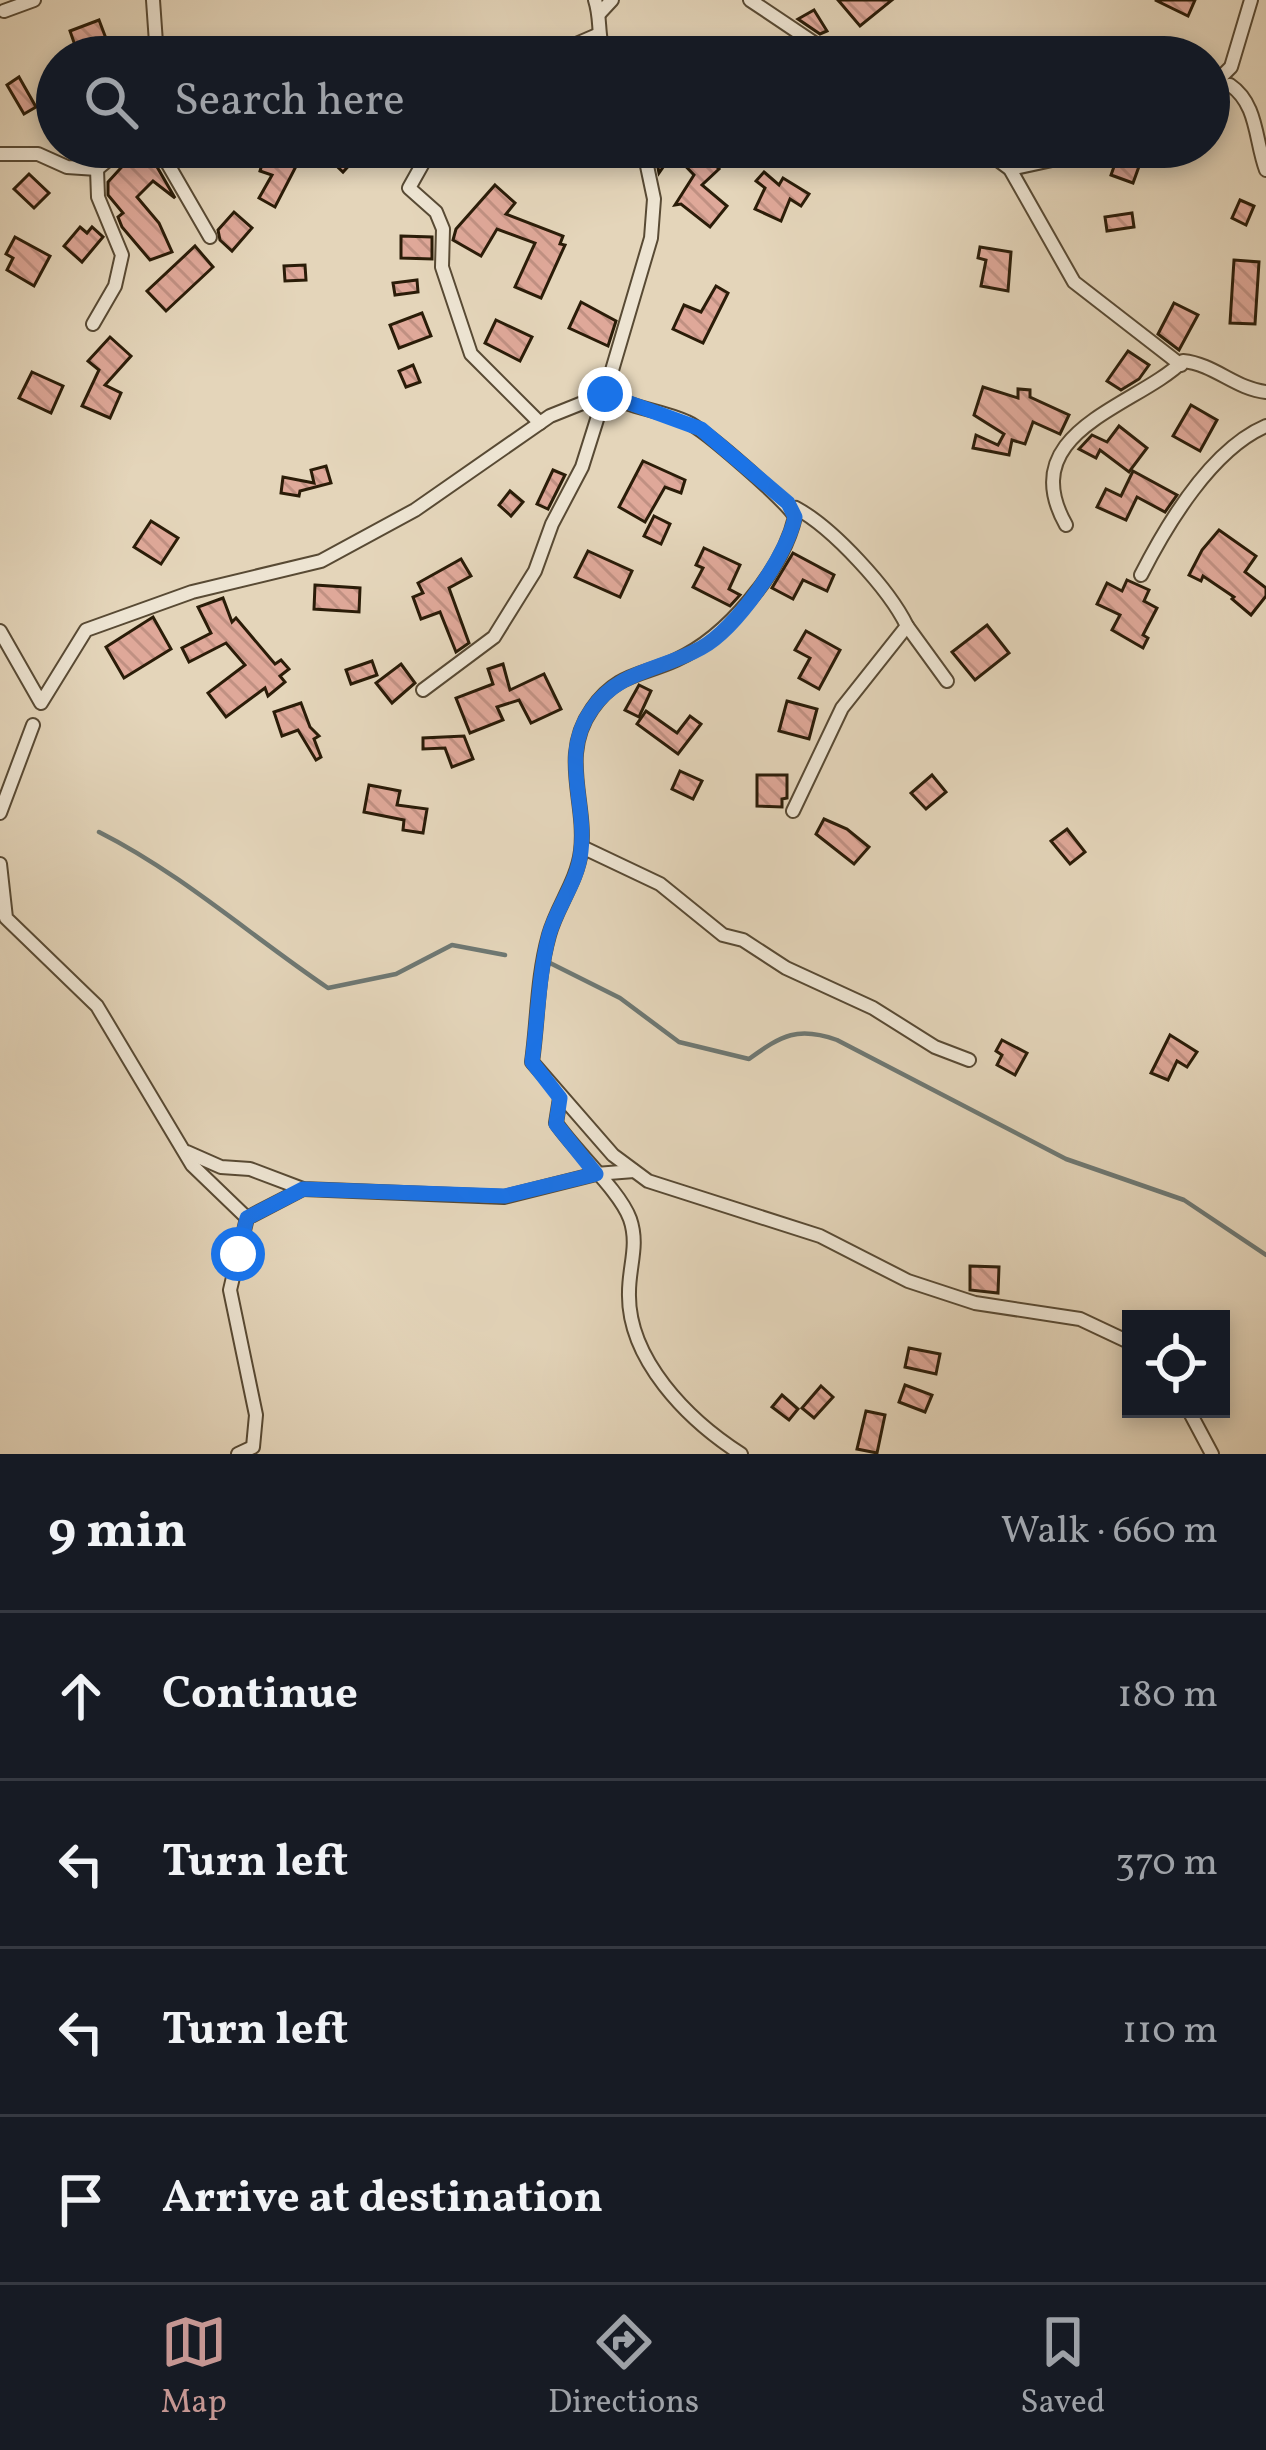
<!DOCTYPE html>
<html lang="en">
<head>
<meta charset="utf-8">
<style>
	:root { --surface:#171b24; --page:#20242c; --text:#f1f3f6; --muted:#9ea1a6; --line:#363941; --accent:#c59692 }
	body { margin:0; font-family:Vollkorn,serif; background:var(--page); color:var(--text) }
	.controls { position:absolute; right:36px; bottom:36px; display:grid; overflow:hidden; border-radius:0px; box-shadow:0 6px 18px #0003 }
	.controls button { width:108px; height:108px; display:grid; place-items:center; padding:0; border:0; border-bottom:3px solid var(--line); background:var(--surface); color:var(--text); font:60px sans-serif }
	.stop { position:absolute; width:36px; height:36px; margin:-27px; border:9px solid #1a73e8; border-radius:50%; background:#fff }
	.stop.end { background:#1a73e8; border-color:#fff; box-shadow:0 3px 12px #0008 }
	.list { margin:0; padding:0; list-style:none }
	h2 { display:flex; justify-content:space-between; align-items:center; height:156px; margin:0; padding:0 48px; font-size:51px }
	h2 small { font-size:39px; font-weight:400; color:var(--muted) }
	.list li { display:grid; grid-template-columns:78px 1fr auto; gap:36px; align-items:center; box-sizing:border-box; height:168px; padding:0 48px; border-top:3px solid var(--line) }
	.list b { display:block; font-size:45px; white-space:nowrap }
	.list em { font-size:39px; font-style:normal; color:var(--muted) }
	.icon { flex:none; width:66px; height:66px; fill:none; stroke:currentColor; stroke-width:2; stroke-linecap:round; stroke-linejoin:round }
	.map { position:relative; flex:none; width:1266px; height:1454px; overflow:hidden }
	.search { position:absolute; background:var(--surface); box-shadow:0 6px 18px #0003; left:36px; right:36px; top:36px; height:132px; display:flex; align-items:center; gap:30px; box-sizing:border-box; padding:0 42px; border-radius:66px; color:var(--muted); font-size:45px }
	.sheet { height:828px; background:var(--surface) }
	nav { display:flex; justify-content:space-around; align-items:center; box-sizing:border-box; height:168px; border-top:3px solid var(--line); background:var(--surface); font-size:33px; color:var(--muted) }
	nav a { display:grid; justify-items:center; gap:6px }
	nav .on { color:var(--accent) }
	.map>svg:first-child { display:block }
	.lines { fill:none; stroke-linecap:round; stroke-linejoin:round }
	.stream { stroke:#6e7873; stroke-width:4.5 }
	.building { fill:url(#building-back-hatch); stroke:#2a1c08; stroke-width:3 }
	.minor-casing { stroke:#584a34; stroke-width:16 }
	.minor { stroke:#ede4d2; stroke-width:12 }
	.route { stroke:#1a73e8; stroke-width:15 }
</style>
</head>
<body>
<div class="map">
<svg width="1266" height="1454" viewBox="0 0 1266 1454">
	<defs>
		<pattern id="building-back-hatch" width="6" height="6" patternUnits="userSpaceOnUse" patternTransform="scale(3)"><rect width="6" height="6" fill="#dfa899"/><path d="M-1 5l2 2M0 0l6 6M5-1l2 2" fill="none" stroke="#c09082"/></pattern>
	</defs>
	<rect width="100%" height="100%" fill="#e4d5ba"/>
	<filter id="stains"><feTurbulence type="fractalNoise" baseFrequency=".00167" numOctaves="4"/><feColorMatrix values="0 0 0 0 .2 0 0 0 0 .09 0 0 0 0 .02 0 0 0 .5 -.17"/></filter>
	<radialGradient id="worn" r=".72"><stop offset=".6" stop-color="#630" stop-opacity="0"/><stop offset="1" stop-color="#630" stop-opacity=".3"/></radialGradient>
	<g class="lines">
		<g class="stream">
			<path d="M99 832C182 874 251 936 328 988L396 974 452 945 505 955"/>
			<path d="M548 962 620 998 679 1042 749 1059C782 1035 798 1026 837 1040L1066 1159 1184 1200 1266 1255"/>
		</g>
	</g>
	<g class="building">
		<path d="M838 0H892L860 26Z"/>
		<path d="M1155 0H1195L1188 16Z"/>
		<path d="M814 10 827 31 820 34 798 19Z"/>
		<path d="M99 20 113 57H79L70 31Z"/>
		<path d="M203 41 237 57H195Z"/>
		<path d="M19 77 36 107 24 114 7 85Z"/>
		<path d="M140 147 149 153 175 198 153 181 137 197 159 223 172 252 150 260 122 227 118 217 123 213 108 195V182Z"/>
		<path d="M267 147H306L275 207 259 198 272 175 260 171Z"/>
		<path d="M317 147H340L354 160 343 172Z"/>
		<path d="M662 147H698L719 169 702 185 727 206 710 227 681 204 675 205 694 175 673 153 659 173 656 157Z"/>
		<path d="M1121 147H1146L1133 183 1111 175Z"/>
		<path d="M764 172 779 185 783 178 809 194 801 206 790 199 781 221 755 209 765 188 756 181Z"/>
		<path d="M29 174 49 193 34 208 14 189Z"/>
		<path d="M495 185 515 203 506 214 563 236 560 244 565 245 541 298 515 287 535 243 497 229 481 256 453 240 456 229Z"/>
		<path d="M1240 200 1254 206 1246 225 1232 218Z"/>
		<path d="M234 212 252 228 232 251 220 240 218 230Z"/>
		<path d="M1132 213 1134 227 1107 231 1105 217Z"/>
		<path d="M80 227 87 233 92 227 103 237 82 262 64 246Z"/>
		<path d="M401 236 432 237V259L401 258Z"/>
		<path d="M15 237 50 256 34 286 7 270 13 258 6 254Z"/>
		<path d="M195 246 213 267 166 311 147 291Z"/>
		<path d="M980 247 1011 252 1008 291 981 286 986 260 978 258Z"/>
		<path d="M1234 260 1259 262 1255 324 1230 323Z"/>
		<path d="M305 265 306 280 285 281 284 266Z"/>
		<path d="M417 280 418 292 395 295 393 283Z"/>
		<path d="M716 286 728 293 703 343 673 329 684 305 701 312Z"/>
		<path d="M581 302 616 321 608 346 569 328Z"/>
		<path d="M1174 303 1198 315 1179 350 1158 334Z"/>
		<path d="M422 313 431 336 399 348 390 325Z"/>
		<path d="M496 320 532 337 520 361 485 343Z"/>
		<path d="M110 337 131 356 105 385 121 393 110 418 82 406 99 370 88 361Z"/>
		<path d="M1128 351 1149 365 1139 379 1121 390 1107 381Z"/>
		<path d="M413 365 420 382 406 387 399 371Z"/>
		<path d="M32 372 63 386 51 413 19 398Z"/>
		<path d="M983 387 1018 398V389L1030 390V397L1069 415 1060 434 1033 422 1025 444 1012 440 1009 455 973 448 976 435 998 445 1004 434 974 415Z"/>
		<path d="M1191 405 1217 420 1200 451 1173 436Z"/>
		<path d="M1119 426 1147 448 1129 472 1100 450 1096 458 1079 449 1092 435 1107 442Z"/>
		<path d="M643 461 685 480 681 493 665 487 645 522 619 507Z"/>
		<path d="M326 466 331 483 300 491 299 496 281 493 283 477 314 483 311 470Z"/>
		<path d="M553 470 565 475 548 509 537 504Z"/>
		<path d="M1133 471 1177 495 1165 512 1137 497 1126 520 1097 507 1106 489 1121 496Z"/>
		<path d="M510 491 523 502 511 516 499 505Z"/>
		<path d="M654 516 670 524 661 544 644 536Z"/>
		<path d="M151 521 178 538 161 564 134 547Z"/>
		<path d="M1219 530 1256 556 1245 572 1266 588V596L1251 615 1232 599 1234 597 1203 576 1201 581 1189 575 1202 550Z"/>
		<path d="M704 548 740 565 729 589 740 595 730 606 693 587 703 568 696 565Z"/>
		<path d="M588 551 632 571 620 597 575 577Z"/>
		<path d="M793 553 834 575 827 591 803 580 793 599 772 588Z"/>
		<path d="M461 559 471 576 449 588 469 643 456 652 440 612 421 619 413 597 423 593 418 583Z"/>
		<path d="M1127 580 1149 590 1144 601 1157 608 1143 635 1148 638 1143 648 1112 630 1120 615 1097 604 1107 583 1122 591Z"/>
		<path d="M315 585 360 588 359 612 314 609Z"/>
		<path d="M223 598 232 622 236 618 275 664 281 660 289 669 280 676 285 682 268 696 265 688 226 717 208 693 245 665 226 643 189 662 182 648 211 633 198 607Z"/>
		<path d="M153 617 171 649 124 678 106 647Z"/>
		<path d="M987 625 1009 653 975 680 952 652Z"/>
		<path d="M806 631 840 650 819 689 799 678 810 658 795 650Z"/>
		<path d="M372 661 377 675 351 684 346 670Z"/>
		<path d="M401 664 415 683 392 703 376 683Z"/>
		<path d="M503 664 510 690 544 674 561 709 531 723 519 700 497 707 503 720 470 733 456 698 493 684 488 669Z"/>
		<path d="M639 685 651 691 639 717 625 710Z"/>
		<path d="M787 701 817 709 809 739 779 731Z"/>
		<path d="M301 703 310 727 319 736 314 739 321 757 316 760 298 730 282 736 274 712Z"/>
		<path d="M646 711 677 733 690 716 701 724 678 754 637 724Z"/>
		<path d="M464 736 473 759 452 767 445 748 423 749V738Z"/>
		<path d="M680 771 702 781 693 799 672 789Z"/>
		<path d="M757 775H787V798L782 799V807L757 806Z"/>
		<path d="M932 775 946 792 926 809 911 793Z"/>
		<path d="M369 785 400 791 397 805 427 809 423 833 403 830 404 820 364 812Z"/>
		<path d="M824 819 847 829 869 847 854 864 816 834Z"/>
		<path d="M1067 829 1085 852 1070 864 1051 841Z"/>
		<path d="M1170 1035 1197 1052 1187 1067 1177 1061 1168 1080 1151 1073Z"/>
		<path d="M1002 1040 1027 1053 1015 1075 997 1065 1002 1055 996 1051Z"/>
		<path d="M970 1266 999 1267 998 1293 970 1290Z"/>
		<path d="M909 1348 940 1354 936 1374 905 1367Z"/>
		<path d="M905 1385 932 1395 925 1412 899 1402Z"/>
		<path d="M821 1386 833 1397 814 1418 802 1408Z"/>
		<path d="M782 1395 798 1409 789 1420 772 1407Z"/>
		<path d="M866 1411 885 1415 877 1453 857 1449Z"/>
	</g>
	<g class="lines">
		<g class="minor-casing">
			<g id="minor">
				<path d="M153 0 157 57"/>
				<path d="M595 0C602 22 596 34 606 57"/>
				<path d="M750 0 835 57"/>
				<path d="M4 11 34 0"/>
				<path d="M599 14 612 0"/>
				<path d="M546 57 597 35"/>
				<path d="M1214 84 1231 67 1251 0"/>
				<path d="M1209 88 1230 85C1258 104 1255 141 1266 170"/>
				<path d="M158 147 210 237"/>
				<path d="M432 147 409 188 436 212 443 229 442 267 471 354 540 423"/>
				<path d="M643 147 654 199 651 238 605 394C629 408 662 410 687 422 704 429 789 503 795 517 782 572 726 637 676 660 641 676 617 673 592 709 559 756 587 801 581 851 577 882 557 906 549 935 537 978 538 1019 532 1062L613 1155 648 1181 820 1236 908 1281 975 1303 1080 1319 1131 1343"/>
				<path d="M980 147 1010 169 1074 282 1181 365"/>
				<path d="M0 154H38L67 167 97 169 124 147"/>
				<path d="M1010 169 1066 157 1075 147"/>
				<path d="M93 324 115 286 122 255 98 197 97 169"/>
				<path d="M1066 525C1013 431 1136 407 1183 361 1214 364 1236 389 1266 392"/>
				<path d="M1141 575C1167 524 1212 449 1266 426"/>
				<path d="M907 626 947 681"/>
				<path d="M0 631 41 703 86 630 192 592 321 561 415 510 550 416 605 394"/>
				<path d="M423 690 494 637 535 571 552 524 582 467 605 394"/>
				<path d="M793 811 842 708 907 626C889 589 833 528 796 508L793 511"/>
				<path d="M0 813 33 725"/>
				<path d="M582 847 660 884 723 935 743 940 786 968 873 1008 935 1047 969 1060"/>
				<path d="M0 864 6 918 97 1006 192 1165 247 1218"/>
				<path d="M560 1098 556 1123C575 1151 620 1191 630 1219 639 1245 629 1266 629 1292 627 1359 688 1420 741 1454"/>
				<path d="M187 1152 221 1167 250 1169 303 1189 504 1197 596 1174 634 1171"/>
				<path d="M247 1218 303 1189"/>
				<path d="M1188 1409 1212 1454"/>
				<path d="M238 1454 253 1447 256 1415 230 1290 247 1218"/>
			</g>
		</g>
		<use href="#minor" class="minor"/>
	</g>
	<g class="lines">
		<path class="route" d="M238 1254 247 1218 303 1189 505 1196 596 1174 556 1124 560 1098 532 1062C538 1019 538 978 549 935 557 906 578 882 581 851 587 801 559 755 592 709 619 670 662 670 701 648 736 629 787 556 795 517L788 503 701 429 605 394"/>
	</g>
	<rect width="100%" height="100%" filter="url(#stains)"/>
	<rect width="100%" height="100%" fill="url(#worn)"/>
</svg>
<div class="controls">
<button><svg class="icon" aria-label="locate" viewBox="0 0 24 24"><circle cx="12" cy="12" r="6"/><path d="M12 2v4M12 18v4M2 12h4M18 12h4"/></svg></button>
</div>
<div class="stop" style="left:238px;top:1254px"></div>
<div class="stop end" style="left:605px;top:394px"></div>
<div class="search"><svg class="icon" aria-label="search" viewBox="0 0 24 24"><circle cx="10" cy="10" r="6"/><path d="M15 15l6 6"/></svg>Search here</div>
</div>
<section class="sheet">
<h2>9 min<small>Walk · 660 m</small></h2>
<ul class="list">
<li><svg class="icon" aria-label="ahead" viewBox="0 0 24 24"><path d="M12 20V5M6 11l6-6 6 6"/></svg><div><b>Continue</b></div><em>180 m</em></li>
<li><svg class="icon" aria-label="left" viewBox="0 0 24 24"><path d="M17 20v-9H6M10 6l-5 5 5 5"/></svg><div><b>Turn left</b></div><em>370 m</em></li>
<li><svg class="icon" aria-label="left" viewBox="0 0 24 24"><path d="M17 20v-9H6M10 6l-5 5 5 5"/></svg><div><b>Turn left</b></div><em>110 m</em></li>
<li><svg class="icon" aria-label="arrive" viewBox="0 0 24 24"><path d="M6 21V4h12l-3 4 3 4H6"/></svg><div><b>Arrive at destination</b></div></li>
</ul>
</section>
<nav>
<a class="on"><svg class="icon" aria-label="map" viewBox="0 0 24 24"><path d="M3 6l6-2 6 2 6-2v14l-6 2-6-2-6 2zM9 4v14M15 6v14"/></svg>Map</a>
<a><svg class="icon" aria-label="directions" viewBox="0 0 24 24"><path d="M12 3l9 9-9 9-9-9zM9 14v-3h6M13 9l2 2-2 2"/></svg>Directions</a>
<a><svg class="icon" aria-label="saved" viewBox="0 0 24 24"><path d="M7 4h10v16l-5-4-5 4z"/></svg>Saved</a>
</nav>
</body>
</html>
